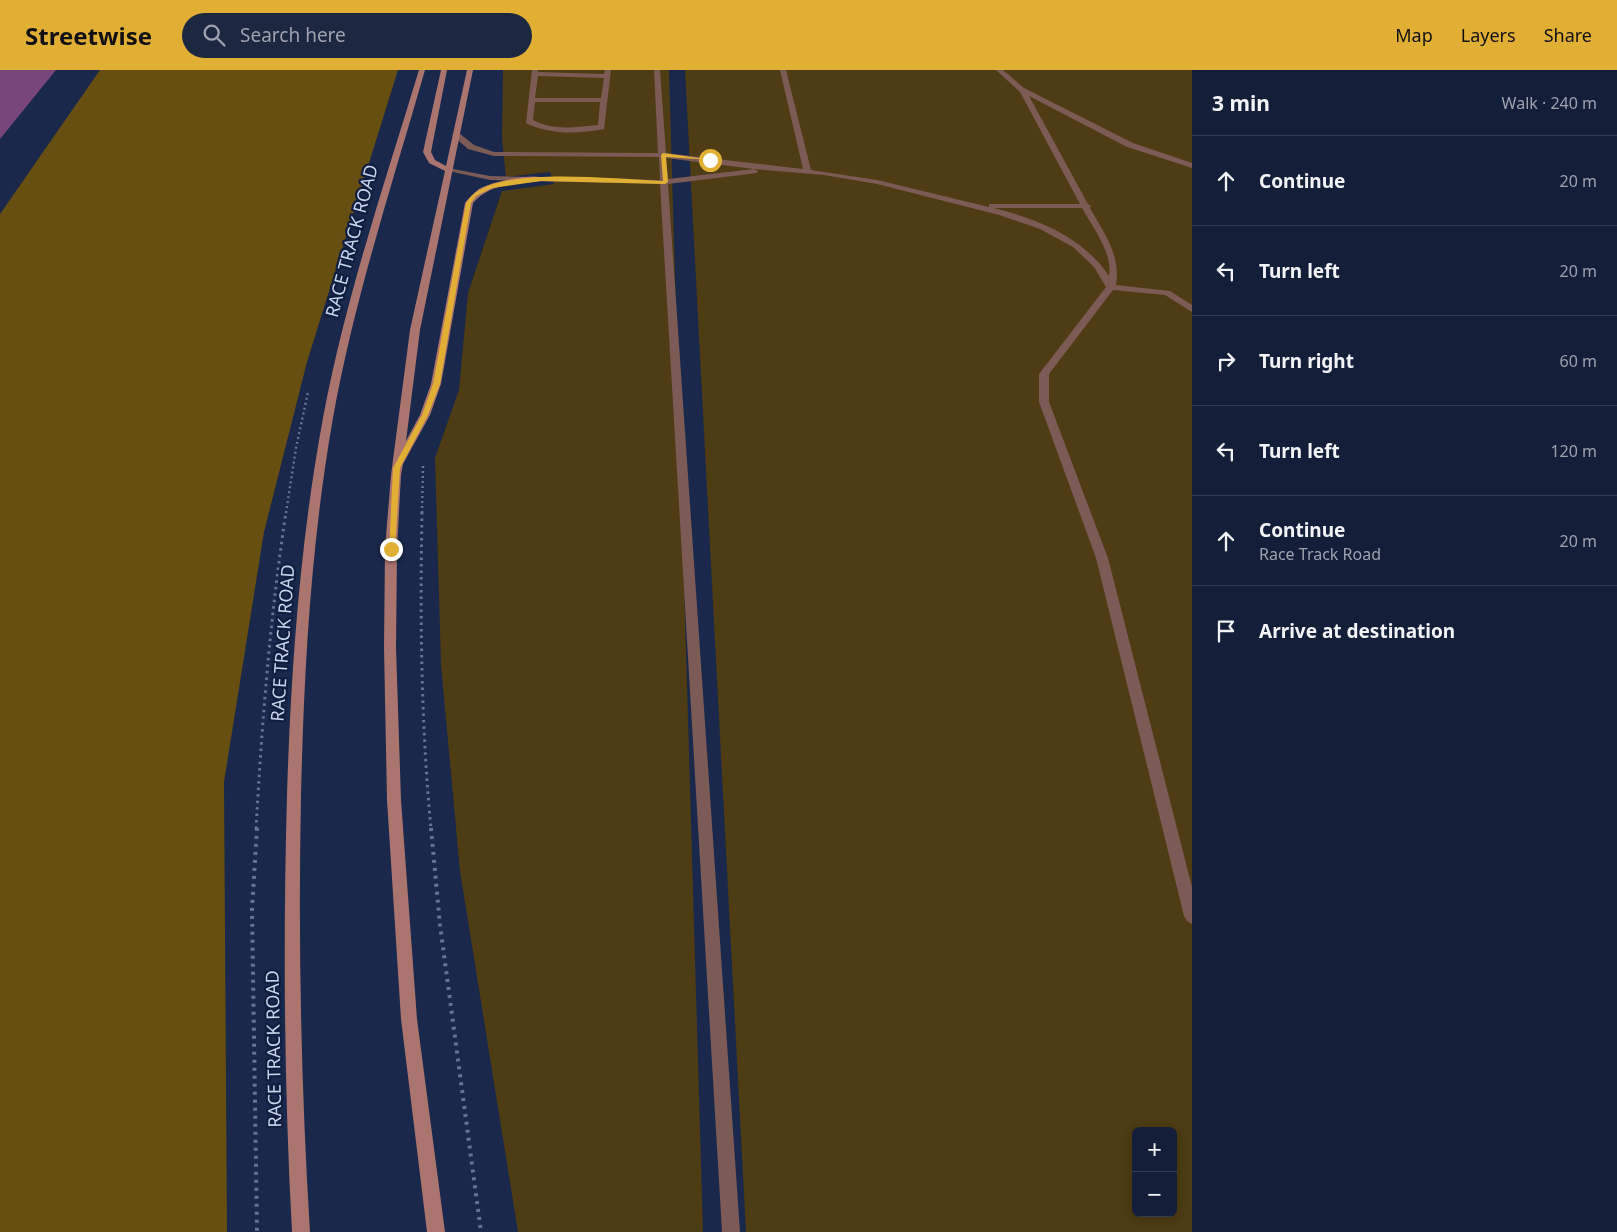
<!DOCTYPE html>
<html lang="en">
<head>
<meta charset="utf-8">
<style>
	:root { --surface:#131e38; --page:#1c2740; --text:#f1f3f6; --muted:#9da2ae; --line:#323c53; --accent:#e1af34 }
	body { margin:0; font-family:"Noto Sans",sans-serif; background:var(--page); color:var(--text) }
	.controls { position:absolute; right:15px; bottom:15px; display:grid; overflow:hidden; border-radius:8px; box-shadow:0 2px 12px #0003 }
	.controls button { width:45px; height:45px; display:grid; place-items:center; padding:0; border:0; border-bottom:1px solid var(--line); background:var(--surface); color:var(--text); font:25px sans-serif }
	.stop { position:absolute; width:15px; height:15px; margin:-11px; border:4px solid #e1af34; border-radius:50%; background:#fff }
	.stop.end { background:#e1af34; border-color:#fff; box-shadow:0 1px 5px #0008 }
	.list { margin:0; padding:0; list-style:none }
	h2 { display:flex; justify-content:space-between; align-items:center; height:65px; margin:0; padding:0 20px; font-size:21px }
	h2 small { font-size:16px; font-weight:400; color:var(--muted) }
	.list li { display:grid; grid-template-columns:32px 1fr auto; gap:15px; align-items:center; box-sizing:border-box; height:90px; padding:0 20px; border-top:1px solid var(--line) }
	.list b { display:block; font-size:19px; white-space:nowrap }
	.list p { margin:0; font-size:16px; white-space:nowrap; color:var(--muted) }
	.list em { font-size:16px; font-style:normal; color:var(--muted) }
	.icon { flex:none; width:28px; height:28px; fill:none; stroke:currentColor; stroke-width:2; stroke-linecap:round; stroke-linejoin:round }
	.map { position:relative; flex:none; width:1192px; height:1162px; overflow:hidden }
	header { display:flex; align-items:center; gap:30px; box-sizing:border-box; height:70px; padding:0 25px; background:var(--accent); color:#111 }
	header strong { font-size:24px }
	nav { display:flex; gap:28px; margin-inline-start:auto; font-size:18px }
	.search { width:350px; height:45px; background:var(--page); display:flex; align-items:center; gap:12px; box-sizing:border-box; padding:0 18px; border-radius:28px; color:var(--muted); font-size:19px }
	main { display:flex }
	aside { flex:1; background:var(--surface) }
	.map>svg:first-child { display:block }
	.green { fill:#4d3c14; fill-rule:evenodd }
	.forest { fill:#674e11 }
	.water { fill:#78467b }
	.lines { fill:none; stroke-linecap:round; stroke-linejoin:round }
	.path-far2 { stroke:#667491; stroke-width:2.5; stroke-dasharray:2 3; stroke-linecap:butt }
	.path-far1 { stroke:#667491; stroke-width:3; stroke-dasharray:2.5 4; stroke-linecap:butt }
	.path { stroke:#667491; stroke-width:4; stroke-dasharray:3 5; stroke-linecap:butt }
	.service { fill:#7c5a56; fill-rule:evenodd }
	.secondary { fill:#aa746f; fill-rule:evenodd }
	.route { fill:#e1af34 }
	.labels { text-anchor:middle; stroke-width:4.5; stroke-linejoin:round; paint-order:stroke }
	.street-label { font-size:18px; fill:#cad5ec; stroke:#101e40 }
</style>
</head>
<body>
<header>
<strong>Streetwise</strong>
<div class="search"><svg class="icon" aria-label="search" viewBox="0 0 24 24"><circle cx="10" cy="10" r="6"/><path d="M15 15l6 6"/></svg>Search here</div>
<nav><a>Map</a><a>Layers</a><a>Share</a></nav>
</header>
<main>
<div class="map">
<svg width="1192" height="1162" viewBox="0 0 1192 1162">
	<rect width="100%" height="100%" fill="#19284b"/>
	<g class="green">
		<path d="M503 0H669L703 1162H518L460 801 441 595 435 388 459 320 468 223 502 121 554 114 550 102 506 107 502 69Z"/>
		<path d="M685 0H1192V1162H746ZM1136 1061H1173V1143H1136Z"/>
	</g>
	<path class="forest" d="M100 0H398L307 292 264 462 224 712 227 1162H0V144Z"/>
	<path class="water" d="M0 0H56L0 69Z"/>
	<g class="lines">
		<g class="path-far2">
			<path d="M286 443 296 378 308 322"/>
			<path d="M422 443 423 396"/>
		</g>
		<g class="path-far1">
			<path d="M422 442C420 548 421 653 431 759"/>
			<path d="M256 759C262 653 270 547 286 442"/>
		</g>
		<g class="path">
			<path d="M257 758 252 839 257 1162"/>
			<path d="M431 758 440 855 481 1162"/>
		</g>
		<g class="service">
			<path d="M532 0H538V2L604 4 605 0H611L604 59C578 64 550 65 526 53ZM538 6 604 8 601 28H535ZM535 32H600L598 55C575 57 553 61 533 50Z"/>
			<path d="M654 0H660L666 83 803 99 780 0H786L811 100 877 110 989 137V134H1080L1020 22 996 0H1003L1024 18 1133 73 1192 93V98L1127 77 1029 26 1088 134 1091 136 1090 138C1104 163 1121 185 1116 215L1170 221 1192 235V242L1165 225 1113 220 1049 304V332L1108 488 1192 817V854L1187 851 1184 846 1096 488 1039 332V304L1106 217 1094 197 1073 177 1040 159 999 145 877 114 824 105 754 99 758 101 757 103 668 114 740 1162H722L660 114 490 110 444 100 448 98 490 106 660 110 659 87 494 86 468 79 452 65 459 63 474 75 494 82 658 83ZM666 88 754 99 668 109ZM994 138H1082C1093 158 1113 183 1109 206 1083 167 1038 149 994 138Z"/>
		</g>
		<g class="secondary">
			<path d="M419 0H425C392 115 354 230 333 348 311 473 304 599 301 725 298 871 301 1016 310 1162H292C284 1016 283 870 287 724 291 598 300 472 323 348 345 230 384 115 419 0Z"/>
			<path d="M441 0H447L431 82 435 90 446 96 467 0H473L420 260 406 371 420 345 431 314 465 133C469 128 473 123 479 119 490 112 535 102 545 109L541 111C516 114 490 113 473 133L441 314 430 345 403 394 401 405 397 479 396 577 401 730 417 949 445 1162H427L401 949 387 730 384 577 385 479 391 405 410 260 445 101 429 93 423 82Z"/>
		</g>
	</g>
	<path class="route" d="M663 83 713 90 666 87 668 112 665 114 541 111 492 118 476 126 471 133 440 314 428 345 400 398 395 479 389 481 393 398 422 345 433 314 466 133C472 124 479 119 490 115 533 100 616 109 663 111L661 85Z"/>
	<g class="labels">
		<g class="street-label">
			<text transform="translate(352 171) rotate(-75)" y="6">RACE TRACK ROAD</text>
			<text transform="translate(283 573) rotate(-86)" y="6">RACE TRACK ROAD</text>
			<text transform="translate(274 979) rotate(-91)" y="6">RACE TRACK ROAD</text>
		</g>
	</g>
</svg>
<div class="controls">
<button>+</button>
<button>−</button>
</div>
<div class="stop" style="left:710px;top:90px"></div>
<div class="stop end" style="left:391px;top:479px"></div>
</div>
<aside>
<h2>3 min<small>Walk · 240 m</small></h2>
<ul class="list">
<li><svg class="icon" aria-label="ahead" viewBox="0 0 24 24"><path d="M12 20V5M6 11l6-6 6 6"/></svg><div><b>Continue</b></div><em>20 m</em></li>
<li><svg class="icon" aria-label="left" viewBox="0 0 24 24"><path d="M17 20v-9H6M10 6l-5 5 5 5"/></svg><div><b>Turn left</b></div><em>20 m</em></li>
<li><svg class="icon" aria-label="right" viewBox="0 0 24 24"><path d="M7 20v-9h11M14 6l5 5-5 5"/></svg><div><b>Turn right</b></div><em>60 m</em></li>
<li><svg class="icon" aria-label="left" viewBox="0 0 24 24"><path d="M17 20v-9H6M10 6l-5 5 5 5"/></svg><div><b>Turn left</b></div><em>120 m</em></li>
<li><svg class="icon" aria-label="ahead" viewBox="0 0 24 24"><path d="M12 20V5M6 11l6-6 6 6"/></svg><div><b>Continue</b><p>Race Track Road</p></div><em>20 m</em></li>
<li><svg class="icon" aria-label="arrive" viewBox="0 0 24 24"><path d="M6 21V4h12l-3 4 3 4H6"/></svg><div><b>Arrive at destination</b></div></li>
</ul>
</aside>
</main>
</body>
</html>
